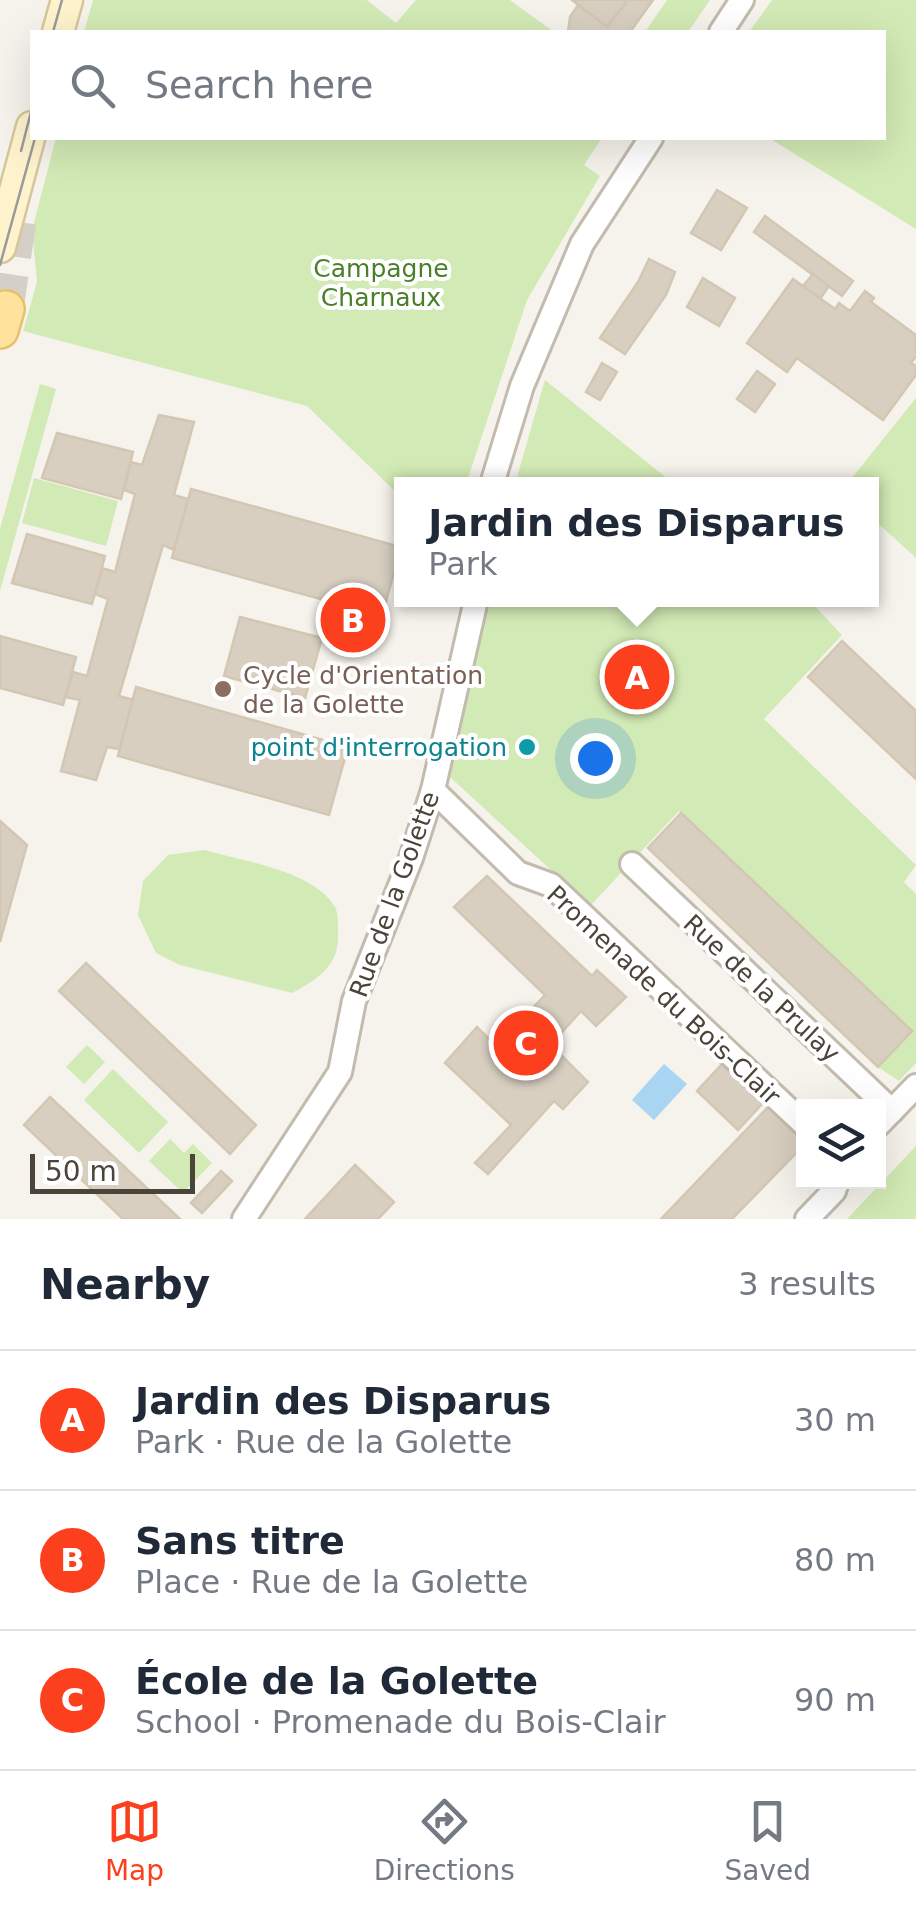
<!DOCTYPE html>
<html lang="en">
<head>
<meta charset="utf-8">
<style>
	:root { --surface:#fff; --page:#f2f2f3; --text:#1f2937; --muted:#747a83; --line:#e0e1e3; --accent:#fc3f1d }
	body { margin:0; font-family:"DejaVu Sans",sans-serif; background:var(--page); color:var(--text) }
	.controls { position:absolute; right:30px; bottom:30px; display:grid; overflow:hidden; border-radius:0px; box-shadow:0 10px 40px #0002 }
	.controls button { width:90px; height:90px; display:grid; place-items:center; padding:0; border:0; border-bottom:2px solid var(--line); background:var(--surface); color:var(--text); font:50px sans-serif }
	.scale { position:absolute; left:30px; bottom:25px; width:165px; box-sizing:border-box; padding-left:10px; border:5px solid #4b4439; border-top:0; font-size:28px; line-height:35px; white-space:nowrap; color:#4b4439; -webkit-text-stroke:8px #fff; paint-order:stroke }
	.you { position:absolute; left:595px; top:758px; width:35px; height:35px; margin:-25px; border:8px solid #fff; border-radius:50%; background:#1a73e8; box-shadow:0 0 0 15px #1a73e833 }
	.badge { display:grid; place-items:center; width:65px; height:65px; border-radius:50%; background:var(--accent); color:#fff; font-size:32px; font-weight:700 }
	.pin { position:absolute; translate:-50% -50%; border:5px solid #fff; box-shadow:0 2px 10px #0006 }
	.popup { position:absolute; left:394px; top:477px; width:485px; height:130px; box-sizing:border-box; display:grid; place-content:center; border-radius:0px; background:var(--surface); filter:drop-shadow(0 2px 8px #0005); font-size:32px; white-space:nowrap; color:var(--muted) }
	.popup b { font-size:38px; color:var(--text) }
	.popup::after { content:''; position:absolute; left:50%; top:100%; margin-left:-20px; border:20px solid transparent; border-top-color:var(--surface) }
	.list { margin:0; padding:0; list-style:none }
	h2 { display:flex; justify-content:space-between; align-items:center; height:130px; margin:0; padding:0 40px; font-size:42px }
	h2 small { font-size:32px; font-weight:400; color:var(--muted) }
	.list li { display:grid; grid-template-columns:65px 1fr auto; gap:30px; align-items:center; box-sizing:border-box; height:140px; padding:0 40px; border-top:2px solid var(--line) }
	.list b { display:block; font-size:38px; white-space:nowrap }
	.list p { margin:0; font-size:32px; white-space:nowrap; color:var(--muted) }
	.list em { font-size:32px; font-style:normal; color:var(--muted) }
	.icon { flex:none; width:55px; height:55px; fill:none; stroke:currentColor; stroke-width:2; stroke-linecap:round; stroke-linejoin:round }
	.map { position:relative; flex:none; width:916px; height:1219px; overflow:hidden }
	.search { position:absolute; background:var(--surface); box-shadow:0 10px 40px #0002; left:30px; right:30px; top:30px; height:110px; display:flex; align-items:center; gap:25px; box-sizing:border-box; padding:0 35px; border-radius:0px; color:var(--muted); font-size:38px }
	.sheet { height:550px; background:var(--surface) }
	nav { display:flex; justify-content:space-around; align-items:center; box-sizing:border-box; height:140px; border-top:2px solid var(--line); background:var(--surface); font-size:28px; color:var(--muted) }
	nav a { display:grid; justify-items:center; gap:5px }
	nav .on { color:var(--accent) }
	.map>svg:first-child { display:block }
	.green { fill:#d2eab5 }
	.water { fill:#a9d4f2 }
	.building { fill:#d8cfc1; stroke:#d3c7b4; stroke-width:2.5 }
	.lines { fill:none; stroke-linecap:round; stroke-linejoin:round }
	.primary-tunnel { stroke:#d4d0c8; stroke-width:35; stroke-dasharray:35 18; stroke-linecap:butt }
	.street-casing { stroke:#c2bbae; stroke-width:28 }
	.secondary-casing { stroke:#d6c79b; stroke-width:35 }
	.primary-casing { stroke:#e6c16a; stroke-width:40 }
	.street { stroke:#fff; stroke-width:22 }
	.secondary { stroke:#fff3cd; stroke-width:30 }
	.primary { stroke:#ffe39c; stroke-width:35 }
	.tram { stroke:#9a9a9a; stroke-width:2.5 }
	.education-dot { fill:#8d6e63; stroke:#fff; stroke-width:4 }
	.culture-dot { fill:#0f9aa8; stroke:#fff; stroke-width:4 }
	.labels { text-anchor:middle; stroke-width:8; stroke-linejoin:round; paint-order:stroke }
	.park-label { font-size:25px; fill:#4a7f2a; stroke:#fff }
	.education-label { font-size:25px; fill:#785e54; stroke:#fff; text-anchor:start }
	.culture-label { font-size:25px; fill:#0d838f; stroke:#fff; text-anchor:end }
	.street-label { font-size:25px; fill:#4b4439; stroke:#fff }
</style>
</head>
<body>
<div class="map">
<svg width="916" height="1219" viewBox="0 0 916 1219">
	<rect width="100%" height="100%" fill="#f6f3ec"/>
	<g class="green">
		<path d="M93 0H367L396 23 416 0H510L554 32H84Z"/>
		<path d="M667 0H710L688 32H645Z"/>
		<path d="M772 0H916V229L769 138H884V32H749Z"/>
		<path d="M56 138H602L584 165 600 176 527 300 466 484H402V498L307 406 23 331 37 282 32 230Z"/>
		<path d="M545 380 674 484H515Z"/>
		<path d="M40 384 56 389 0 591V529Z"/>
		<path d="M916 398V558L872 518V484H847Z"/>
		<path d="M34 478 118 501 106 546 22 523Z"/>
		<path d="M486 600H809L842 635 764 719 916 865 904 882 916 894V1063L899 1081 878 1067 911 1031 679 811 590 906 450 777Z"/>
		<path d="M204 850C243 861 314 871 335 907 339 915 338 928 338 937 339 966 315 981 292 993L180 965 156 953 138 915 143 881 168 855Z"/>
		<path d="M87 1045 105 1062 84 1084 66 1067Z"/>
		<path d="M113 1069 168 1122 139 1153 84 1100Z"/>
		<path d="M170 1139 184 1153 193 1144 212 1163 183 1193 149 1161Z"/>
		<path d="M916 1146V1219H847Z"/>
	</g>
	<path class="water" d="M664 1064 687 1084 654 1120 632 1100Z"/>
	<g class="building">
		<path d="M572 0H628L607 27Z"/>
		<path d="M628 0H653L630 32H568L570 17 578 5 607 27Z"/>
		<path d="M717 190 747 208 721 250 691 233Z"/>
		<path d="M765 216 853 281 842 296 754 232Z"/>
		<path d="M649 259 675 272 666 295 625 354 600 338 638 282Z"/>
		<path d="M813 274 829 286 820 299 803 286Z"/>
		<path d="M703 278 735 298 719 326 687 307Z"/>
		<path d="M793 279 835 309 839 303 850 311 865 291 874 298 871 302 916 335V356L911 363 916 366V375L883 420 797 358 787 372 747 343Z"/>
		<path d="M602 363 617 372 600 400 586 392Z"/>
		<path d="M757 371 775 384 755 412 737 399Z"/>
		<path d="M159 415 194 422 174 495 188 499 174 550 163 545 119 696 134 700 119 749 107 747 96 780 61 771 80 700 65 697 73 672 87 676 108 599 95 594 102 568 115 572 135 494 124 490 131 462 142 465Z"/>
		<path d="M57 433 133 452 121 499 42 478Z"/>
		<path d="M191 489 401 547 382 616 172 558Z"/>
		<path d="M27 534 105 556 92 604 12 583Z"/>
		<path d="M240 617 322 638 305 698 224 676Z"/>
		<path d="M0 636 76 657 63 705 0 688Z"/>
		<path d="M842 641 916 711V779L808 677Z"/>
		<path d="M136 687 348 747 329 815 118 756Z"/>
		<path d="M681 813 912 1031 878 1067 648 848Z"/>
		<path d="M0 821 27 845 0 942Z"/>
		<path d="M487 876 592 976 597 970 626 997 596 1026 581 1011 535 1062 545 1069 560 1054 588 1082 563 1109 554 1101 488 1174 475 1163 511 1125 445 1063 477 1027 496 1046 545 995 454 907Z"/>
		<path d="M86 963 256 1125 230 1154 59 991Z"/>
		<path d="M723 1063 764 1102 738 1130 697 1091Z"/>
		<path d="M50 1097 180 1219H123L24 1125Z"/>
		<path d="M770 1105 804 1137V1145L732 1219H661Z"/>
		<path d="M355 1165 394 1202 378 1219H305Z"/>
		<path d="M221 1171 232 1181 202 1213 191 1203Z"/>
	</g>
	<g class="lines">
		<path class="primary-tunnel" d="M6 309 21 206"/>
		<g class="street-casing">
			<g id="street">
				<path d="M721 32 742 0"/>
				<path d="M492 484 522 386 582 244 651 138"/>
				<path d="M433 790 518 873 551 885 804 1124"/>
				<path d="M632 864 892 1111"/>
				<path d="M878 1125 916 1086"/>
				<path d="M244 1219 340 1072 354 1001 411 858 433 790 476 600"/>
				<path d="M807 1219 834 1191 837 1182"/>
			</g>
		</g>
		<g class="secondary-casing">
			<g id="secondary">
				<path d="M58 32 67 0"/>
				<path d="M0 247 32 127"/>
			</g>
		</g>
		<g class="primary-casing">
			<path id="primary" d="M0 330 6 309"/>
		</g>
		<use href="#street" class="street"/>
		<use href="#secondary" class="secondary"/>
		<use href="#primary" class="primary"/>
		<g class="tram">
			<path d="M53 32 62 0"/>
			<path d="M21 151 32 108"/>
			<path d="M0 265 35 138"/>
		</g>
	</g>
	<circle class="education-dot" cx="223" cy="689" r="10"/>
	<circle class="culture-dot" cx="527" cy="747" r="10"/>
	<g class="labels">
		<g class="park-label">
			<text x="381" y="277">Campagne<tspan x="381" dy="29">Charnaux</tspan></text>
		</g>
		<g class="education-label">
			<text x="243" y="684">Cycle d'Orientation<tspan x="243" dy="29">de la Golette</tspan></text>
		</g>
		<g class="culture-label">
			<text x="507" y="756">point d'interrogation</text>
		</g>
		<g class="street-label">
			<text transform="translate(394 894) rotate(-70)" y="9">Rue de la Golette</text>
			<text transform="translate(762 988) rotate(43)" y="9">Rue de la Prulay</text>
			<text transform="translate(664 995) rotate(43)" y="9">Promenade du Bois-Clair</text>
		</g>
	</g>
</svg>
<div class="controls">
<button><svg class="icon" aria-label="layers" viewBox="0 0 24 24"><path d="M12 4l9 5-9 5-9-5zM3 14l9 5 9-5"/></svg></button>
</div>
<div class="scale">50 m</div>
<div class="you"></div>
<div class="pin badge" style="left:637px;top:677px">A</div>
<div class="popup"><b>Jardin des Disparus</b>Park</div>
<div class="pin badge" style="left:353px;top:620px">B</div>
<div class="pin badge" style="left:526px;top:1043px">C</div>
<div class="search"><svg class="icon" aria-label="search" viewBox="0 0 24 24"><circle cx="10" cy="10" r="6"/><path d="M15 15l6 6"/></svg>Search here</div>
</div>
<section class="sheet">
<h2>Nearby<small>3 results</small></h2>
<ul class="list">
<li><span class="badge">A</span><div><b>Jardin des Disparus</b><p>Park · Rue de la Golette</p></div><em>30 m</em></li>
<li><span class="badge">B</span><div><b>Sans titre</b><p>Place · Rue de la Golette</p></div><em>80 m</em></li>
<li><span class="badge">C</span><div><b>École de la Golette</b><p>School · Promenade du Bois-Clair</p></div><em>90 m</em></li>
</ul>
</section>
<nav>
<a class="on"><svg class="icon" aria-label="map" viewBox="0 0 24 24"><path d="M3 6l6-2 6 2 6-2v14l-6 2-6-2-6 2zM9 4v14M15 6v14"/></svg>Map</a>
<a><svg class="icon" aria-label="directions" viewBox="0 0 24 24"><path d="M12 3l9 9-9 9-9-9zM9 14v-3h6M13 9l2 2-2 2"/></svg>Directions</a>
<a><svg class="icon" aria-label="saved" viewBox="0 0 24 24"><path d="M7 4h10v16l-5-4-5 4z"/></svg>Saved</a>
</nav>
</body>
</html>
